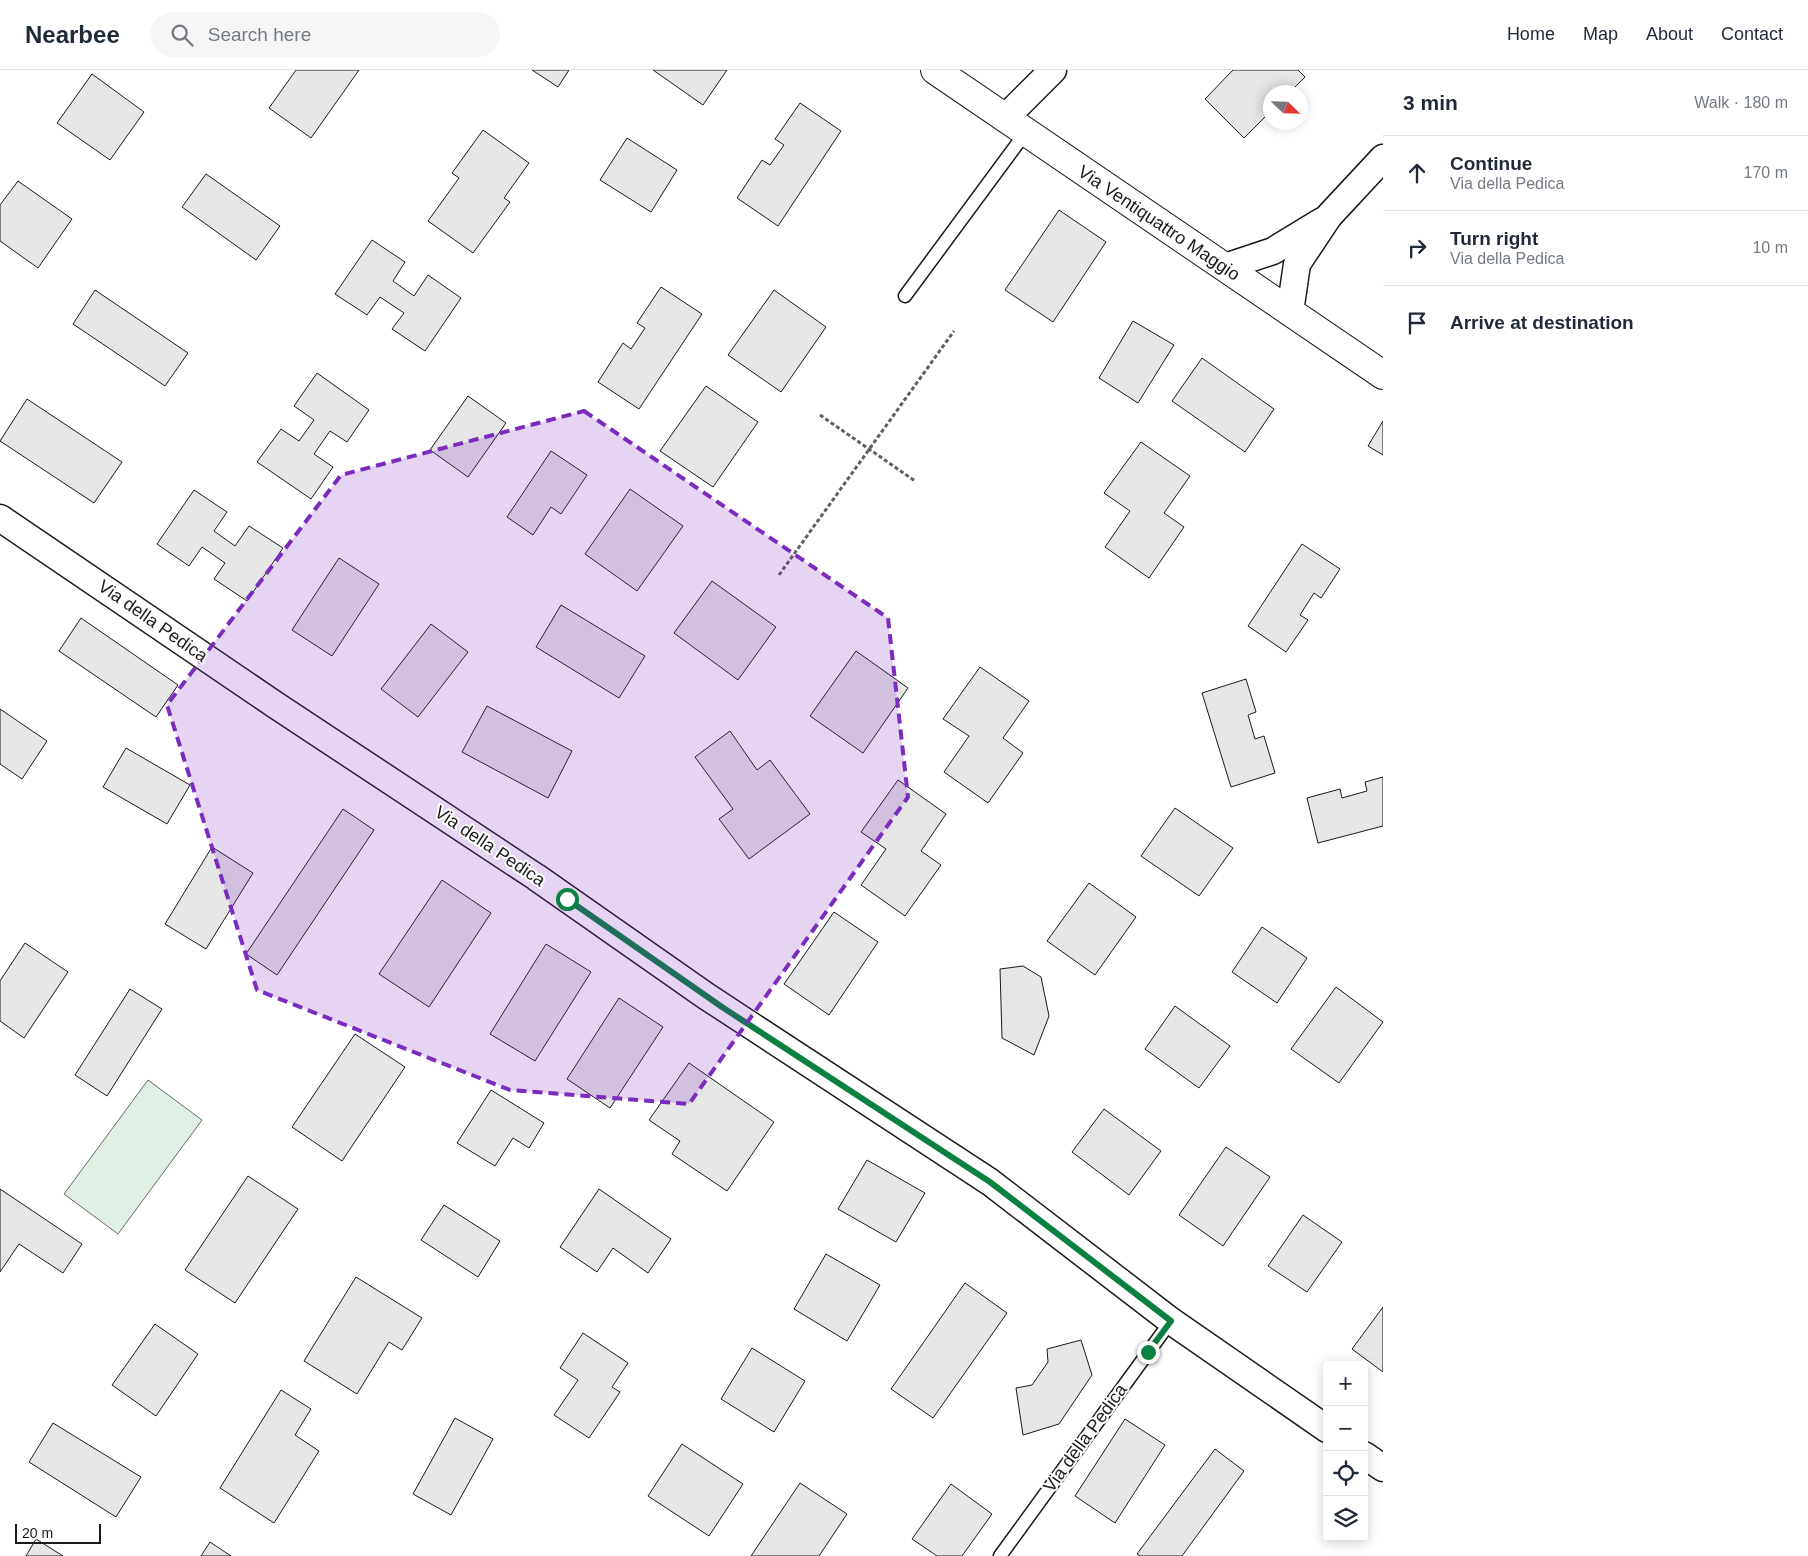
<!DOCTYPE html>
<html lang="en">
<head>
<meta charset="utf-8">
<style>
	:root { --surface:#fff; --page:#f6f6f7; --text:#1f2937; --muted:#747a83; --line:#e0e1e3 }
	body { margin:0; font-family:Helvetica,sans-serif; background:var(--page); color:var(--text) }
	.controls { position:absolute; right:15px; bottom:15px; display:grid; overflow:hidden; border-radius:5px; box-shadow:0 2px 12px #0003 }
	.controls button { width:45px; height:45px; display:grid; place-items:center; padding:0; border:0; border-bottom:1px solid var(--line); background:var(--surface); color:var(--text); font:25px sans-serif }
	.compass { position:absolute; left:1263px; top:15px; width:45px; height:45px; border-radius:50%; background:var(--surface); box-shadow:0 2px 12px #0003; rotate:113deg }
	.scale { position:absolute; left:15px; bottom:12px; width:86px; box-sizing:border-box; padding-left:5px; border:2px solid #1a1a1a; border-top:0; font-size:14px; line-height:18px; white-space:nowrap; color:#1a1a1a; -webkit-text-stroke:4px #fff; paint-order:stroke }
	.stop { position:absolute; width:15px; height:15px; margin:-11px; border:4px solid #0b8043; border-radius:50%; background:#fff }
	.stop.end { background:#0b8043; border-color:#fff; box-shadow:0 1px 5px #0008 }
	.list { margin:0; padding:0; list-style:none }
	h2 { display:flex; justify-content:space-between; align-items:center; height:65px; margin:0; padding:0 20px; font-size:21px }
	h2 small { font-size:16px; font-weight:400; color:var(--muted) }
	.list li { display:grid; grid-template-columns:32px 1fr auto; gap:15px; align-items:center; box-sizing:border-box; height:75px; padding:0 20px; border-top:1px solid var(--line) }
	.list b { display:block; font-size:19px; white-space:nowrap }
	.list p { margin:0; font-size:16px; white-space:nowrap; color:var(--muted) }
	.list em { font-size:16px; font-style:normal; color:var(--muted) }
	.icon { flex:none; width:28px; height:28px; fill:none; stroke:currentColor; stroke-width:2; stroke-linecap:round; stroke-linejoin:round }
	.map { position:relative; flex:none; width:1383px; height:1486px; overflow:hidden }
	header { display:flex; align-items:center; gap:30px; box-sizing:border-box; height:70px; padding:0 25px; background:var(--surface); border-bottom:1px solid var(--line) }
	header strong { font-size:24px }
	nav { display:flex; gap:28px; margin-inline-start:auto; font-size:18px }
	.search { width:350px; height:45px; background:var(--page); display:flex; align-items:center; gap:12px; box-sizing:border-box; padding:0 18px; border-radius:28px; color:var(--muted); font-size:19px }
	main { display:flex }
	aside { flex:1; background:var(--surface) }
	.map>svg:first-child { display:block }
	.green { fill:#e0efe3; stroke:#6a6a6a }
	.building { fill:#e6e6e6; stroke:#1a1a1a }
	.lines { fill:none; stroke-linecap:round; stroke-linejoin:round }
	.lane-casing { stroke:#1a1a1a; stroke-width:15 }
	.street-casing { stroke:#1a1a1a; stroke-width:29 }
	.secondary-casing { stroke:#1a1a1a; stroke-width:30 }
	.path { stroke:#5f5f5f; stroke-width:3; stroke-dasharray:4 2.5; stroke-linecap:butt }
	.lane { stroke:#fff; stroke-width:12 }
	.street { stroke:#fff; stroke-width:26 }
	.secondary { stroke:#fff; stroke-width:28 }
	.route { stroke:#0b8043; stroke-width:6 }
	.marked { fill:#7b2cbf; fill-opacity:0.2; stroke:#7b2cbf; stroke-width:4; stroke-dasharray:10 6; stroke-linejoin:round }
	.labels { text-anchor:middle; stroke-width:4; stroke-linejoin:round; paint-order:stroke }
	.street-label { font-size:18px; fill:#1a1a1a; stroke:#fff }
</style>
</head>
<body>
<header>
<strong>Nearbee</strong>
<div class="search"><svg class="icon" aria-label="search" viewBox="0 0 24 24"><circle cx="10" cy="10" r="6"/><path d="M15 15l6 6"/></svg>Search here</div>
<nav><a>Home</a><a>Map</a><a>About</a><a>Contact</a></nav>
</header>
<main>
<div class="map">
<svg width="1383" height="1486" viewBox="0 0 1383 1486">
	<rect width="100%" height="100%" fill="#fff"/>
	<path class="green" d="M148 1010 202 1050 118 1164 64 1124Z"/>
	<g class="building">
		<path d="M296 0H359L311 68 269 38Z"/>
		<path d="M532 0H569L558 17Z"/>
		<path d="M653 0H727L703 35Z"/>
		<path d="M1233 0H1298L1305 7 1290 22H1270V42L1244 68 1205 29Z"/>
		<path d="M92 4 144 42 110 90 57 53Z"/>
		<path d="M800 33 841 61 778 156 737 128 762 90 770 95 784 75 775 69Z"/>
		<path d="M483 60 529 93 504 128 510 132 473 183 428 151 459 108 452 103Z"/>
		<path d="M627 68 677 100 651 142 600 110Z"/>
		<path d="M206 104 280 156 256 190 182 137Z"/>
		<path d="M18 111 72 149 38 198 0 171V135Z"/>
		<path d="M1059 140 1106 172 1053 252 1005 220Z"/>
		<path d="M372 170 405 192 393 211 414 226 428 205 461 228 425 281 392 259 404 243 380 227 367 245 335 224Z"/>
		<path d="M661 217 702 244 639 339 598 312 623 273 631 279 645 258 637 253Z"/>
		<path d="M95 220 188 283 165 316 73 254Z"/>
		<path d="M774 220 826 257 781 322 728 285Z"/>
		<path d="M1133 251 1174 275 1138 333 1099 308Z"/>
		<path d="M1202 288 1274 339 1245 382 1172 331Z"/>
		<path d="M317 303 369 340 347 372 330 361 314 384 333 397 311 429 257 392 281 359 299 371 314 350 294 336Z"/>
		<path d="M706 316 758 352 713 417 660 381Z"/>
		<path d="M468 326 506 353 468 407 430 380Z"/>
		<path d="M27 329 122 392 94 433 0 371Z"/>
		<path d="M1383 351V385L1368 376Z"/>
		<path d="M1141 372 1190 406 1164 443 1184 457 1149 508 1105 477 1130 441 1104 423Z"/>
		<path d="M551 381 587 405 561 444 551 437 533 465 507 447Z"/>
		<path d="M630 419 683 456 637 521 585 484Z"/>
		<path d="M194 420 227 442 214 461 235 476 249 456 283 478 247 531 214 509 225 493 202 477 189 496 157 474Z"/>
		<path d="M1302 474 1340 499 1321 528 1314 523 1300 545 1308 550 1286 582 1248 556Z"/>
		<path d="M339 488 379 514 332 586 292 560Z"/>
		<path d="M712 511 776 557 738 610 674 563Z"/>
		<path d="M561 535 645 586 619 628 536 577Z"/>
		<path d="M81 548 178 615 156 647 59 581Z"/>
		<path d="M431 554 468 582 418 647 381 619Z"/>
		<path d="M856 581 908 618 863 683 810 646Z"/>
		<path d="M980 597 1029 631 1003 668 1023 683 988 733 944 702 969 666 943 649Z"/>
		<path d="M1246 609 1256 642 1248 645 1255 669 1264 666 1275 703 1231 717 1202 623Z"/>
		<path d="M487 636 572 681 548 728 462 682Z"/>
		<path d="M0 639 47 671 22 709 0 694Z"/>
		<path d="M730 661 757 700 770 690 810 744 749 789 719 749 733 739 695 687Z"/>
		<path d="M126 678 190 715 167 754 103 717Z"/>
		<path d="M1383 707V756L1318 773 1307 728 1340 719 1342 728 1367 721 1365 712Z"/>
		<path d="M898 710 946 744 921 781 941 795 905 846 861 815 886 779 861 762Z"/>
		<path d="M1175 738 1233 778 1199 826 1141 786Z"/>
		<path d="M343 739 374 760 277 905 246 884Z"/>
		<path d="M212 777 253 803 206 879 165 854Z"/>
		<path d="M442 810 491 843 429 937 379 904Z"/>
		<path d="M1089 813 1136 847 1095 905 1047 871Z"/>
		<path d="M834 842 878 872 829 945 784 914Z"/>
		<path d="M1262 857 1307 888 1277 933 1232 902Z"/>
		<path d="M25 873 68 902 24 968 0 951V911Z"/>
		<path d="M546 874 591 902 535 991 490 964Z"/>
		<path d="M1023 896 1041 907 1049 946 1034 985 1002 968 1000 899Z"/>
		<path d="M1336 917 1383 952 1339 1013 1291 979Z"/>
		<path d="M130 919 162 939 107 1026 75 1005Z"/>
		<path d="M619 928 663 957 610 1038 567 1009Z"/>
		<path d="M1175 936 1230 976 1199 1018 1145 979Z"/>
		<path d="M355 964 405 997 342 1091 292 1057Z"/>
		<path d="M689 993 774 1052 727 1121 672 1084 680 1071 649 1050Z"/>
		<path d="M491 1020 544 1053 529 1078 513 1068 495 1096 457 1073Z"/>
		<path d="M1104 1039 1161 1081 1129 1125 1072 1082Z"/>
		<path d="M1226 1077 1270 1107 1223 1176 1179 1145Z"/>
		<path d="M867 1090 925 1123 896 1172 838 1139Z"/>
		<path d="M248 1106 298 1139 235 1233 185 1200Z"/>
		<path d="M0 1119 82 1174 63 1203 19 1174 0 1202Z"/>
		<path d="M599 1119 671 1169 648 1203 613 1178 597 1202 560 1177Z"/>
		<path d="M444 1135 500 1171 478 1207 421 1170Z"/>
		<path d="M1303 1145 1342 1172 1307 1222 1268 1196Z"/>
		<path d="M826 1184 880 1215 847 1271 794 1239Z"/>
		<path d="M356 1207 422 1248 402 1280 389 1272 357 1324 304 1291Z"/>
		<path d="M965 1213 1007 1243 933 1348 891 1319Z"/>
		<path d="M1383 1237V1302L1352 1279Z"/>
		<path d="M155 1254 198 1284 156 1346 112 1315Z"/>
		<path d="M583 1263 628 1293 612 1317 620 1322 589 1368 554 1345 578 1310 560 1298Z"/>
		<path d="M1081 1270 1092 1305 1059 1354 1023 1365 1016 1318 1032 1315 1048 1292 1047 1279Z"/>
		<path d="M752 1278 805 1311 774 1362 721 1329Z"/>
		<path d="M281 1320 311 1339 295 1365 319 1381 274 1453 220 1418Z"/>
		<path d="M455 1348 493 1369 451 1445 413 1424Z"/>
		<path d="M1125 1349 1165 1375 1115 1453 1075 1426Z"/>
		<path d="M53 1353 141 1407 116 1447 29 1392Z"/>
		<path d="M682 1374 743 1414 709 1466 648 1426Z"/>
		<path d="M1215 1379 1244 1401 1182 1486H1140L1137 1484Z"/>
		<path d="M800 1413 847 1444 819 1486H751Z"/>
		<path d="M951 1414 992 1444 962 1486H937L912 1469Z"/>
		<path d="M36 1469 63 1486H26Z"/>
		<path d="M210 1472 231 1486H201Z"/>
	</g>
	<g class="lines">
		<g class="lane-casing">
			<g id="lane">
				<path d="M905 226 1026 62"/>
				<path d="M1000 1486 1171 1251"/>
			</g>
		</g>
		<g class="street-casing">
			<g id="street">
				<path d="M1005 48 1053 0"/>
				<path d="M1225 197 1273 181 1322 151"/>
				<path d="M1290 242 1297 194 1329 146 1383 88"/>
				<path d="M0 448 277 636 536 807 706 926 990 1112 1171 1251 1327 1359"/>
				<path d="M1364 1385 1383 1398"/>
			</g>
		</g>
		<g class="secondary-casing">
			<path id="secondary" d="M935 0 1383 305"/>
		</g>
		<g class="path">
			<path d="M820 345 915 411"/>
			<path d="M779 505 954 261"/>
		</g>
		<use href="#lane" class="lane"/>
		<use href="#street" class="street"/>
		<use href="#secondary" class="secondary"/>
	</g>
	<g class="lines">
		<path class="route" d="M567 829 722 937 990 1112 1171 1251 1148 1282"/>
	</g>
	<path class="marked" d="M584 341 888 548 908 727 689 1034 510 1020 257 920 167 635 341 405Z"/>
	<g class="labels">
		<g class="street-label">
			<text transform="translate(1159 153) rotate(34)" y="6">Via Ventiquattro Maggio</text>
			<text transform="translate(153 551) rotate(35)" y="6">Via della Pedica</text>
			<text transform="translate(490 776) rotate(34)" y="6">Via della Pedica</text>
			<text transform="translate(1085 1368) rotate(-54)" y="6">Via della Pedica</text>
		</g>
	</g>
</svg>
<div class="controls">
<button>+</button>
<button>−</button>
<button><svg class="icon" aria-label="locate" viewBox="0 0 24 24"><circle cx="12" cy="12" r="6"/><path d="M12 2v4M12 18v4M2 12h4M18 12h4"/></svg></button>
<button><svg class="icon" aria-label="layers" viewBox="0 0 24 24"><path d="M12 4l9 5-9 5-9-5zM3 14l9 5 9-5"/></svg></button>
</div>
<svg class="compass" viewBox="-18 -18 36 36"><path d="M0-13l5 13h-10z" fill="#e53935"/><path d="M0 13l5-13h-10z" fill="#747a83"/></svg>
<div class="scale">20 m</div>
<div class="stop" style="left:567px;top:829px"></div>
<div class="stop end" style="left:1148px;top:1282px"></div>
</div>
<aside>
<h2>3 min<small>Walk · 180 m</small></h2>
<ul class="list">
<li><svg class="icon" aria-label="ahead" viewBox="0 0 24 24"><path d="M12 20V5M6 11l6-6 6 6"/></svg><div><b>Continue</b><p>Via della Pedica</p></div><em>170 m</em></li>
<li><svg class="icon" aria-label="right" viewBox="0 0 24 24"><path d="M7 20v-9h11M14 6l5 5-5 5"/></svg><div><b>Turn right</b><p>Via della Pedica</p></div><em>10 m</em></li>
<li><svg class="icon" aria-label="arrive" viewBox="0 0 24 24"><path d="M6 21V4h12l-3 4 3 4H6"/></svg><div><b>Arrive at destination</b></div></li>
</ul>
</aside>
</main>
</body>
</html>
